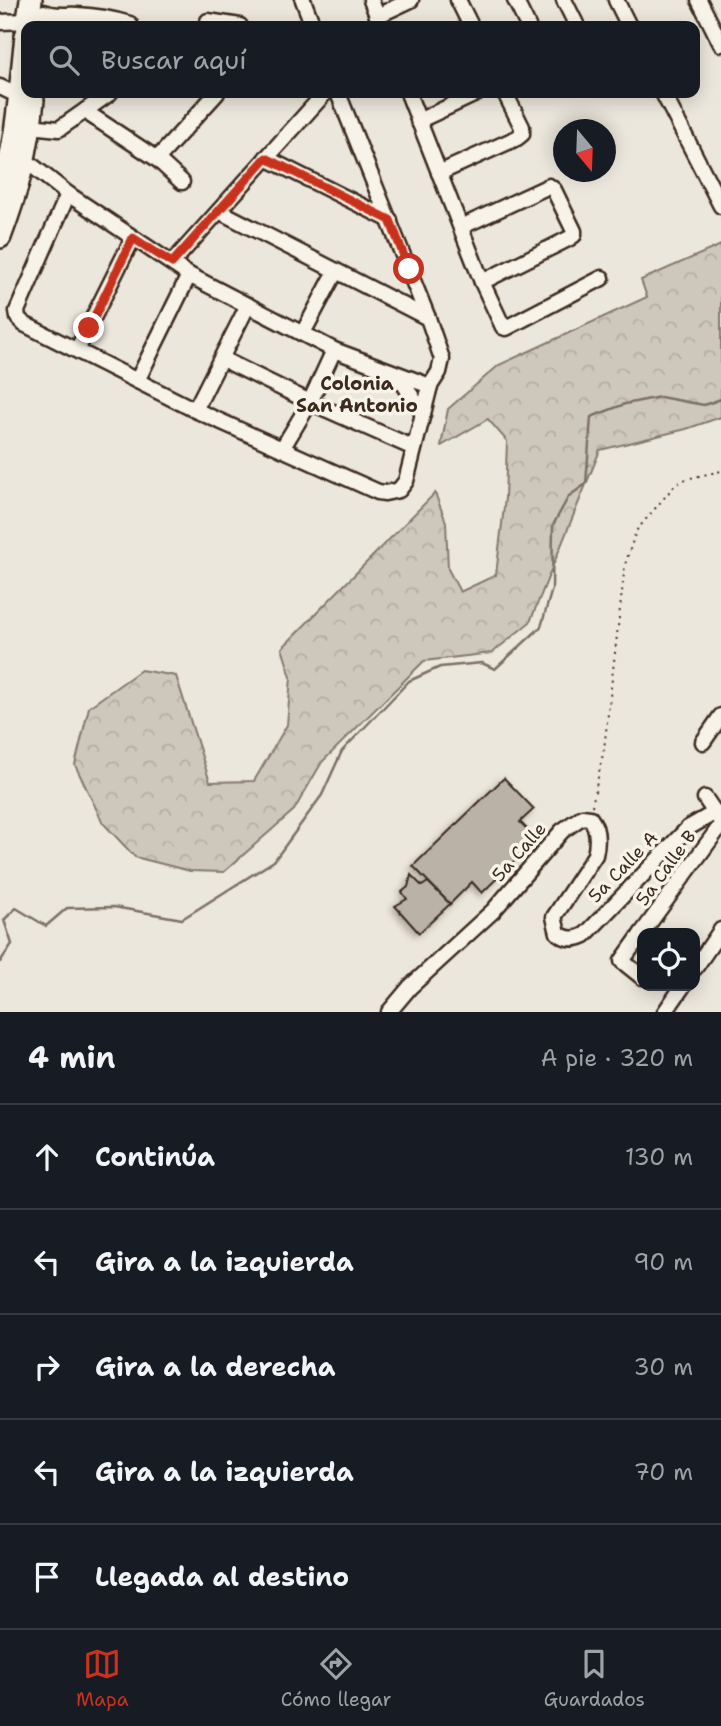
<!DOCTYPE html>
<html lang="es">
<head>
<meta charset="utf-8">
<style>
	:root { --surface:#171b24; --page:#20242c; --text:#f1f3f6; --muted:#9ea1a6; --line:#363941; --accent:#c8321e }
	body { margin:0; font-family:"Shantell Sans",sans-serif; background:var(--page); color:var(--text) }
	.controls { position:absolute; right:21px; bottom:21px; display:grid; overflow:hidden; border-radius:14px; box-shadow:0 4px 18px #0003 }
	.controls button { width:63px; height:63px; display:grid; place-items:center; padding:0; border:0; border-bottom:2px solid var(--line); background:var(--surface); color:var(--text); font:35px sans-serif }
	.compass { position:absolute; left:553px; top:119px; width:63px; height:63px; border-radius:50%; background:var(--surface); box-shadow:0 4px 18px #0003; rotate:161deg }
	.stop { position:absolute; width:21px; height:21px; margin:-16px; border:5px solid #c8321e; border-radius:50%; background:#fff }
	.stop.end { background:#c8321e; border-color:#fff; box-shadow:0 2px 7px #0008 }
	.list { margin:0; padding:0; list-style:none }
	h2 { display:flex; justify-content:space-between; align-items:center; height:91px; margin:0; padding:0 28px; font-size:30px }
	h2 small { font-size:23px; font-weight:400; color:var(--muted) }
	.list li { display:grid; grid-template-columns:46px 1fr auto; gap:21px; align-items:center; box-sizing:border-box; height:105px; padding:0 28px; border-top:2px solid var(--line) }
	.list b { display:block; font-size:26px; white-space:nowrap }
	.list em { font-size:23px; font-style:normal; color:var(--muted) }
	.icon { flex:none; width:38px; height:38px; fill:none; stroke:currentColor; stroke-width:2; stroke-linecap:round; stroke-linejoin:round }
	.map { position:relative; flex:none; width:721px; height:1012px; overflow:hidden }
	.search { position:absolute; background:var(--surface); box-shadow:0 4px 18px #0003; left:21px; right:21px; top:21px; height:77px; display:flex; align-items:center; gap:18px; box-sizing:border-box; padding:0 24px; border-radius:14px; color:var(--muted); font-size:26px }
	.sheet { height:616px; background:var(--surface) }
	nav { display:flex; justify-content:space-around; align-items:center; box-sizing:border-box; height:98px; border-top:2px solid var(--line); background:var(--surface); font-size:19px; color:var(--muted) }
	nav a { display:grid; justify-items:center; gap:4px }
	nav .on { color:var(--accent) }
	.map>svg:first-child { display:block }
	.forest { fill:url(#forest-crowns); stroke:#84796d; stroke-width:2 }
	.lines { fill:none; stroke-linecap:round; stroke-linejoin:round }
	.stream { stroke:#7c7064; stroke-width:2.5 }
	.building { fill:#bab2a7; stroke:#3b2a1e; stroke-width:2; filter:url(#shadow) }
	.minor-casing { stroke:#3b2a1e; stroke-width:19 }
	.highway-casing { stroke:#3b2a1e; stroke-width:26 }
	.path { stroke:#3b2a1e; stroke-width:2; stroke-dasharray:2 5; stroke-linecap:butt }
	.minor { stroke:#f7f3e8; stroke-width:14 }
	.highway { stroke:#f7f3e8; stroke-width:21 }
	.route { stroke:#c8321e; stroke-width:9 }
	.labels { text-anchor:middle; stroke-width:7; stroke-linejoin:round; paint-order:stroke }
	.street-label { font-size:18px; fill:#3b2a1e; stroke:#f7f3e8 }
	.neighbourhood-label { font-size:19px; font-weight:bold; fill:#3b2a1e; stroke:#f7f3e8 }
</style>
</head>
<body>
<div class="map">
<svg width="721" height="1012" viewBox="0 0 721 1012">
	<defs>
		<pattern id="forest-crowns" width="20" height="18" patternUnits="userSpaceOnUse" patternTransform="scale(1.75)"><rect width="20" height="18" fill="#cec8bc"/><path d="M2 6a3 3 0 1 1 6 0M12 15a3 3 0 1 1 6 0" fill="none" stroke="#b2aca1"/></pattern>
		<filter id="shadow"><feDropShadow dx="-3" dy="3" stdDeviation="3.5" flood-color="#0004"/></filter>
	</defs>
	<rect width="100%" height="100%" fill="#ece7dc"/>
	<filter id="ink" filterUnits="userSpaceOnUse"><feTurbulence type="fractalNoise" baseFrequency=".0143" numOctaves="2"/><feDisplacementMap in="SourceGraphic" scale="14" xChannelSelector="R" yChannelSelector="G"/><feConvolveMatrix kernelMatrix="1 2 1 2 8 2 1 2 1" color-interpolation-filters="sRGB"/></filter>
	<g filter="url(#ink)">
		<path class="forest" d="M721 245V417L686 429 600 450 530 622 492 653 424 661 322 762 294 810 224 872 190 871 135 857 103 823 75 765 89 707 141 670 176 676 210 782 254 781 287 725 291 677 282 648 435 493 446 522 448 569 460 592 496 575 505 498 507 441 488 419 441 446 448 409 499 365 647 297 641 280Z"/>
		<g class="lines">
			<path class="stream" d="M0 962 12 944 4 920 16 908 46 926 67 908 114 907 182 919 274 861 322 795 342 751 409 681 440 667 482 663 495 669 541 627 552 589 553 525 569 496 586 484 591 417 625 404 660 397 704 405 721 399"/>
		</g>
		<g class="building">
			<path d="M504 778 534 809 520 822 537 839 482 893 472 882 450 904 413 866Z"/>
			<path d="M411 875 422 886 428 882 450 904 419 933 395 906 407 899 402 892 408 887Z"/>
		</g>
		<g class="lines">
			<g class="minor-casing">
				<g id="minor">
					<path d="M303 0 313 26"/>
					<path d="M371 0 381 26"/>
					<path d="M458 0 471 26"/>
					<path d="M515 0 528 26"/>
					<path d="M564 0 577 26"/>
					<path d="M616 0 629 26"/>
					<path d="M699 0 721 44"/>
					<path d="M44 12C56 17 66 14 78 15 96 16 113 19 130 24"/>
					<path d="M377 16 411 0"/>
					<path d="M208 21 240 26"/>
					<path d="M0 22 28 21"/>
					<path d="M0 87 19 96"/>
					<path d="M408 93 482 282 503 327 506 328 602 278"/>
					<path d="M663 93 721 206"/>
					<path d="M86 110 110 93"/>
					<path d="M418 121 478 93"/>
					<path d="M30 126 59 129 86 110 92 116 157 159 182 182"/>
					<path d="M266 158 390 220"/>
					<path d="M157 159 217 93"/>
					<path d="M25 160 68 194 189 275 334 350 430 386"/>
					<path d="M439 173 517 138 522 134V127L505 93"/>
					<path d="M68 194 17 311 18 318 24 324 195 410 378 492 385 493 399 490 406 481 430 386 439 372 442 359 428 318 338 93"/>
					<path d="M219 211 428 318"/>
					<path d="M461 227 549 186 554 190 574 231V235L570 238 482 282"/>
					<path d="M172 263 325 93"/>
					<path d="M303 333 336 271"/>
					<path d="M77 350 133 238"/>
					<path d="M222 359 310 402 414 448"/>
					<path d="M398 375 423 414"/>
					<path d="M137 381 189 275"/>
					<path d="M195 410 248 305"/>
					<path d="M282 449 310 402 334 350"/>
					<path d="M703 742 721 716"/>
					<path d="M705 798 720 820"/>
					<path d="M642 933 721 825"/>
					<path d="M642 933 622 961 642 977"/>
					<path d="M695 968 721 930"/>
					<path d="M389 1012 410 987 493 911 562 831 582 817 590 818C598 828 598 842 595 855L554 917 558 933C567 940 575 940 585 935L688 828 714 813"/>
					<path d="M665 1012 683 986"/>
				</g>
			</g>
			<g class="highway-casing">
				<g id="highway">
					<path d="M27 26 31 0"/>
					<path d="M0 197C17 147 20 88 26 36"/>
					<path d="M0 237C18 189 28 151 33 100"/>
				</g>
			</g>
			<path class="path" d="M592 806 604 749 625 565 636 531 675 485 686 479 721 471"/>
			<use href="#minor" class="minor"/>
			<use href="#highway" class="highway"/>
		</g>
	</g>
	<g class="lines" filter="url(#ink)">
		<path class="route" d="M89 328 133 238 172 263 266 158 390 220 409 269"/>
	</g>
	<g class="labels">
		<g class="street-label">
			<text transform="translate(519 852) rotate(-49)" y="6">5a Calle</text>
			<text transform="translate(623 867) rotate(-46)" y="6">5a Calle A</text>
			<text transform="translate(666 868) rotate(-54)" y="6">5a Calle B</text>
		</g>
		<g class="neighbourhood-label">
			<text x="357" y="390">Colonia<tspan x="357" dy="22">San Antonio</tspan></text>
		</g>
	</g>
</svg>
<div class="controls">
<button><svg class="icon" aria-label="locate" viewBox="0 0 24 24"><circle cx="12" cy="12" r="6"/><path d="M12 2v4M12 18v4M2 12h4M18 12h4"/></svg></button>
</div>
<svg class="compass" viewBox="-18 -18 36 36"><path d="M0-13l5 13h-10z" fill="#e53935"/><path d="M0 13l5-13h-10z" fill="#9ea1a6"/></svg>
<div class="stop" style="left:409px;top:269px"></div>
<div class="stop end" style="left:89px;top:328px"></div>
<div class="search"><svg class="icon" aria-label="search" viewBox="0 0 24 24"><circle cx="10" cy="10" r="6"/><path d="M15 15l6 6"/></svg>Buscar aquí</div>
</div>
<section class="sheet">
<h2>4 min<small>A pie · 320 m</small></h2>
<ul class="list">
<li><svg class="icon" aria-label="ahead" viewBox="0 0 24 24"><path d="M12 20V5M6 11l6-6 6 6"/></svg><div><b>Continúa</b></div><em>130 m</em></li>
<li><svg class="icon" aria-label="left" viewBox="0 0 24 24"><path d="M17 20v-9H6M10 6l-5 5 5 5"/></svg><div><b>Gira a la izquierda</b></div><em>90 m</em></li>
<li><svg class="icon" aria-label="right" viewBox="0 0 24 24"><path d="M7 20v-9h11M14 6l5 5-5 5"/></svg><div><b>Gira a la derecha</b></div><em>30 m</em></li>
<li><svg class="icon" aria-label="left" viewBox="0 0 24 24"><path d="M17 20v-9H6M10 6l-5 5 5 5"/></svg><div><b>Gira a la izquierda</b></div><em>70 m</em></li>
<li><svg class="icon" aria-label="arrive" viewBox="0 0 24 24"><path d="M6 21V4h12l-3 4 3 4H6"/></svg><div><b>Llegada al destino</b></div></li>
</ul>
</section>
<nav>
<a class="on"><svg class="icon" aria-label="map" viewBox="0 0 24 24"><path d="M3 6l6-2 6 2 6-2v14l-6 2-6-2-6 2zM9 4v14M15 6v14"/></svg>Mapa</a>
<a><svg class="icon" aria-label="directions" viewBox="0 0 24 24"><path d="M12 3l9 9-9 9-9-9zM9 14v-3h6M13 9l2 2-2 2"/></svg>Cómo llegar</a>
<a><svg class="icon" aria-label="saved" viewBox="0 0 24 24"><path d="M7 4h10v16l-5-4-5 4z"/></svg>Guardados</a>
</nav>
</body>
</html>
